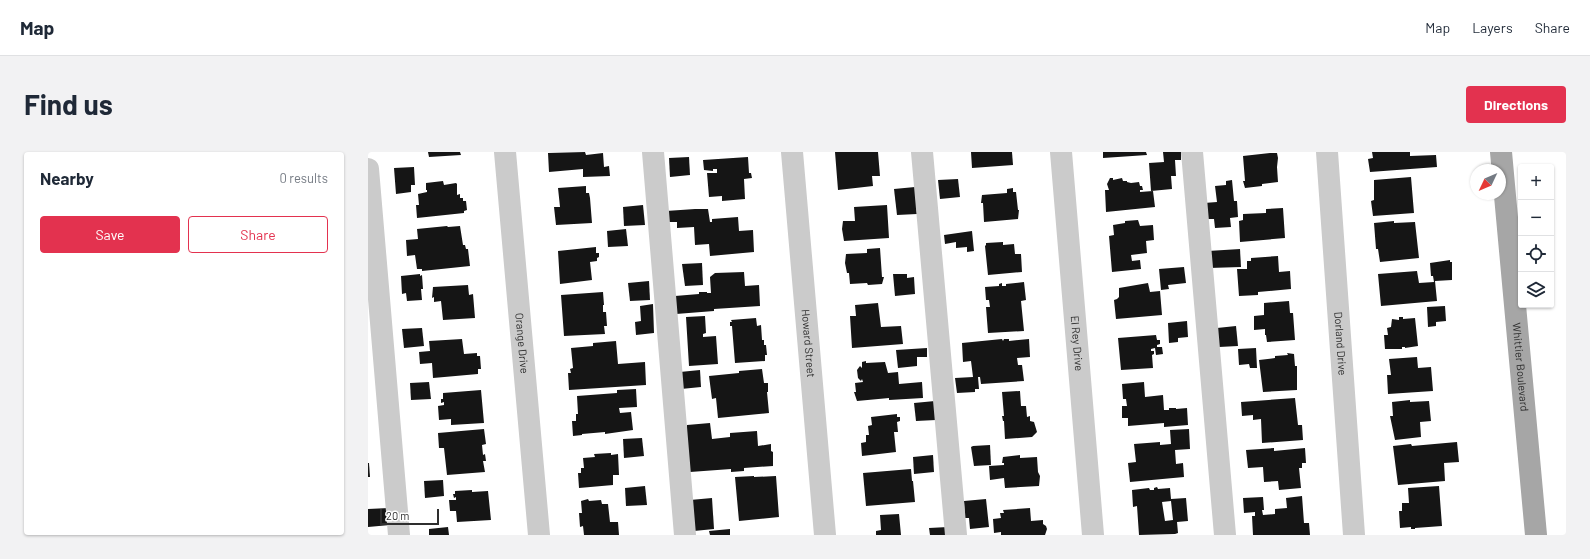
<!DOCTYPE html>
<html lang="en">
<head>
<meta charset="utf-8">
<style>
	:root { --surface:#fff; --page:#f2f2f3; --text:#1f2937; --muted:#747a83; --line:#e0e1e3; --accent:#e3324f }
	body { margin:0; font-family:Barlow,sans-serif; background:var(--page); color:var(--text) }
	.controls { position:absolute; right:12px; top:12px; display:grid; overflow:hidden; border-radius:4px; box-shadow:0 1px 3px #0004 }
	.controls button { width:36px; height:36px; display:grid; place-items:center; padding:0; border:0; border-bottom:1px solid var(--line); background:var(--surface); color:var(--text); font:20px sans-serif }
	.compass { position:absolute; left:1102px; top:12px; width:36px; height:36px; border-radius:50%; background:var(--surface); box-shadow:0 1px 3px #0004; rotate:226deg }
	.scale { position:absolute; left:12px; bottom:10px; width:59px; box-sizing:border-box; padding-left:4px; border:2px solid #2e2e2e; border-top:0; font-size:11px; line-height:14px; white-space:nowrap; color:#2e2e2e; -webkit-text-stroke:3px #fff; paint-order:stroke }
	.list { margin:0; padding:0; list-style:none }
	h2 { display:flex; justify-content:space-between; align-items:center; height:52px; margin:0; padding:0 16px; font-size:17px }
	h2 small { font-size:13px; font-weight:400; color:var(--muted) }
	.actions { display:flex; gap:8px; padding:12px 16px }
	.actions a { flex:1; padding:9px 0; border:1px solid var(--accent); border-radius:4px; text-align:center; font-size:14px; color:var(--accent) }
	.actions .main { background:var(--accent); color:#fff }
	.icon { flex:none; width:22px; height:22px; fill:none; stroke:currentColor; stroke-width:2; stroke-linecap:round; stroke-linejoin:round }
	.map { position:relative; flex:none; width:1198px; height:383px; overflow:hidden; border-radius:4px }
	header { display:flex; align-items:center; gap:24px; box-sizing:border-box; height:56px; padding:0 20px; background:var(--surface); border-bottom:1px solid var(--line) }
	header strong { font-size:19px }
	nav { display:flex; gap:22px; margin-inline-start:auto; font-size:14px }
	.intro { display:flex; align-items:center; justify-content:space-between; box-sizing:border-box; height:96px; padding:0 24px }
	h1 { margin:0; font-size:28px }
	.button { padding:10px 18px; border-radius:4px; background:var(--accent); color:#fff; font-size:14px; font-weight:700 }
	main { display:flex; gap:24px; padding:0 24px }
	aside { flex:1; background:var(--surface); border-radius:4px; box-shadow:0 1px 3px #0004 }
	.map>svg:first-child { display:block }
	.building { fill:#151515; fill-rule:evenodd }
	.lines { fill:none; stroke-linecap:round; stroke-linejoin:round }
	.minor { stroke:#cbcbcb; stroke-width:22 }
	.major { stroke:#a6a6a6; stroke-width:22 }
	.labels { text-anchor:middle; stroke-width:4; stroke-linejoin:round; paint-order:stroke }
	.street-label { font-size:11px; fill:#2e2e2e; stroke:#fff }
</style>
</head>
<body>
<header>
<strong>Map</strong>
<nav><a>Map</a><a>Layers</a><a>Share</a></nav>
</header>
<div class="intro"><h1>Find us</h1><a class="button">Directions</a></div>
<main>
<aside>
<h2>Nearby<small>0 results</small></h2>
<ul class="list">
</ul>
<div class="actions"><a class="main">Save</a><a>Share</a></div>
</aside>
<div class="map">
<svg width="1198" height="383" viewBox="0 0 1198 383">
	<rect width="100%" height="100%" fill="#fff"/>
	<g class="building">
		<path d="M60 0H92L93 3 61 5Z"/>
		<path d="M217 0 218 3 235 1 236 15 241 14 242 24 215 25V17L181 20 180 1Z"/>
		<path d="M467 0H510L512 24H504L505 34 470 38Z"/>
		<path d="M603 0H644L645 13 604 16Z"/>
		<path d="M735 0H778L779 3 735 6Z"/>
		<path d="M795 0H813V8H807L808 24H803L804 37 783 39 781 11 796 10Z"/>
		<path d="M1004 0H1042V4L1068 3 1069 15 1002 20 1000 7 1005 6Z"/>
		<path d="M902 1H909L910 6 909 15 910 30 894 32V34L877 36 875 29H877L875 4Z"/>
		<path d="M321 5 322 23 302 25 301 6Z"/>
		<path d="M380 5 381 21H383L384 26 376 27 377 47 354 49V44L341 45 339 21H349V17H345V19L336 18 335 8Z"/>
		<path d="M46 15 47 33H43V40L28 42 26 16Z"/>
		<path d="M1043 25 1046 61 1005 64 1003 49 1006 48V28Z"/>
		<path d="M742 26H745V28L754 26 755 29H759V30L763 31 771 30 772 34H774L775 38H772V40L785 39 787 55 738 60 737 38H741L739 32Z"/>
		<path d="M590 27 592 45 572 47 570 28Z"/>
		<path d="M864 28 866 49H869L870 65 862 66 863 75 847 76 846 67H837L836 51 849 50 847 34 858 33V29Z"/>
		<path d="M75 29 76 33 88 31 89 32V43L92 42V46H95V49H98L99 58 96 59V61L49 66 48 53H51L50 42 59 40V38H58V31Z"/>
		<path d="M218 34V41H221L222 46 224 71 188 73 186 55H192L190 36Z"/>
		<path d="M547 35 549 62 529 63 526 37Z"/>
		<path d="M645 36V40H648L650 58H651L650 67 616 70 615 51H613L614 43 639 41V37Z"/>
		<path d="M275 53 277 73 256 74 255 55Z"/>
		<path d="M519 53 521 86 476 89 474 77 475 69H487L486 55Z"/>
		<path d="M915 56 917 86 872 90 871 69 875 68V62L898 61V57Z"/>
		<path d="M327 57H340L342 70H344V67L370 65 371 79 385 78 386 100 342 104 341 92 327 93 326 75 309 76V70H299L298 59Z"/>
		<path d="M770 68 772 74 785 73 786 88 778 89 779 101 763 103 764 109 772 108 773 117 744 120 741 84 746 83 745 73 757 71V69Z"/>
		<path d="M1026 69V71L1047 70 1051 106 1012 110 1010 97H1008L1006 71Z"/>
		<path d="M79 74 80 75 92 74 95 93H97L98 97H100L102 114 54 119V117H49L47 103 39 104 38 88 50 87 49 77Z"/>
		<path d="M258 77 260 94 240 95 239 79Z"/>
		<path d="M604 79 606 99 599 100V95L588 96V90L577 92 576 83Z"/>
		<path d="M635 90V93L646 92 647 102H653L654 120 620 123 617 94 618 93V91Z"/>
		<path d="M228 95V101H231V105L229 106V109L222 110 224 128 192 132 190 99Z"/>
		<path d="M512 96 514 125H516L514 132 500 133 499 131 482 132 481 121H479L477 111 478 102 499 101V97Z"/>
		<path d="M872 97 873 115 841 116 840 99Z"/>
		<path d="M910 104 911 120 922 119 923 137 890 140V143L871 144 869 117H879V109H883V106Z"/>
		<path d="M1082 108V110H1084V128L1067 129 1069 149 1013 154 1010 122 1049 119 1051 131 1066 130 1065 124H1063L1062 111Z"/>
		<path d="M334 111 335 133 317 134 314 112Z"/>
		<path d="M816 115 818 131 800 133 801 137 793 138 791 117Z"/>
		<path d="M376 120 377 134 391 133 392 154 346 157V159L308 162 307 144 331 142V140H339V141H343L342 125 347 121Z"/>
		<path d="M52 122V124L54 123 55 137H53L54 148 39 149 38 141 34 142 33 124Z"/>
		<path d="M525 122H539V126L546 125 547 142 527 144Z"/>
		<path d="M281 129 282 148 262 149 260 131Z"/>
		<path d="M656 130 658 148 653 149 656 179 620 181 618 155H622L621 148H618L617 135 631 134V132L634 131V134H638V132Z"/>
		<path d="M780 131 782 140 792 139 794 163 748 167 746 148 749 147 751 145V136Z"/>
		<path d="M100 133 101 143 105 142 107 166 75 168 73 149 66 150V145L64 146 65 135Z"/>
		<path d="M235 140 236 153H235V160H238L239 174H236L237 182 196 184 193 143Z"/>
		<path d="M921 149 922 161H925L927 188 899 190 898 183H897V177L886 178V164L896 163V151Z"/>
		<path d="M510 151 513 175 533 174 535 192 484 196 482 164H488L487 153Z"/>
		<path d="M285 152 286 181 268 183 267 170 273 169 272 154Z"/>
		<path d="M1077 154 1078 169 1068 170V174L1060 175 1059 155Z"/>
		<path d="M337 164 338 181 335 182V185L348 184 350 212 321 214 318 165Z"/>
		<path d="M1031 165H1035V167L1047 166 1050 194 1037 196V195H1034V197H1017L1016 183H1020L1019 176 1023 175 1024 167 1031 168Z"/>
		<path d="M388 166 389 174 393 173 394 188H396V193H398L399 203H397V209L367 211 364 174H362V170H364L363 168Z"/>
		<path d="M819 169 820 185 810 186V190L801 191 800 171Z"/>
		<path d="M868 174 870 194 851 195 849 176Z"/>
		<path d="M54 176 56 194 36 196 34 177Z"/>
		<path d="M788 183 789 188H792V192L789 193V195H794L795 202 788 203 787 196 783 197V199H786V202L784 203 785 216 753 218 750 186Z"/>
		<path d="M94 187 96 202 109 201V204H112L113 217H110V222L65 226 64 211 52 212 51 200 62 199 61 189Z"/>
		<path d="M634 187 635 189 636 187H641V189L661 187 662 205 649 206 650 213H654L656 229 613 232 612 225H610L611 237H607V240L589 241 587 226 605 225 603 209 595 210 594 191Z"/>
		<path d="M248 189 250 212 277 210 278 233 201 238 200 221H203L202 217 205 216 203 196 225 194V191Z"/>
		<path d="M559 196V205H549V214L530 216 528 198Z"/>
		<path d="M888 196 889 216H882L881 212 871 213 870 197Z"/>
		<path d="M919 201 926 202 927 214H929V238L895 240 891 208 907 206V204L920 203Z"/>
		<path d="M1049 205 1050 216 1063 215 1065 239 1020 242 1019 223H1023L1021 207Z"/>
		<path d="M498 209V211L517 210 520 221 530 220 531 232 554 230 555 246 521 248V246L489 249 486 240H488L487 231 495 230 494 227 493 229 490 226 489 218 492 214 494 216V210Z"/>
		<path d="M394 217 396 231H400V240H399L401 261 350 266 348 246 344 247 341 224 371 221V219Z"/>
		<path d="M332 218 333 235 313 237 312 220Z"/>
		<path d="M61 230 63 247 43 248 42 231Z"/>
		<path d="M776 230 777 245 795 243 796 258H801V256H808V257L819 256 820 273 796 275V271L760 274V266H754V254H759L758 247H755L754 232Z"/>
		<path d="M268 237 269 255 251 256 252 261 263 260 265 278 237 282V280L214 282V283L205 284 204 269H208V262H210L209 244 249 241V238Z"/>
		<path d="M113 238 116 271 83 273V267L71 268 70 254 76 253V250L73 251V247H75V241Z"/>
		<path d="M652 239 653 254H658L659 265 662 264V269L666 270 669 280 664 285 637 287 636 269H635L634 264H636L634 240Z"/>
		<path d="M927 246 930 273H934L935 288 894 291 893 267 885 268V263L874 264 873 250Z"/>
		<path d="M1042 248V250L1061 249 1063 269 1052 270 1053 285 1027 288 1022 264H1025L1024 250Z"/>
		<path d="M567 249 568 268 548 269 546 251Z"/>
		<path d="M529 262V265H532V269L529 270 530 280H526L528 300 494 304 493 291 498 290V283H501L500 274 504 273 503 265Z"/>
		<path d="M342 271 344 287 362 285V281L389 279 390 294 403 292V299L405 300V314L376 316V319L363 320V317L322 320 315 279H319V273Z"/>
		<path d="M116 277 118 292 114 293 115 303 117 302 118 309H115L117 320 79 323 76 296H71L70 281Z"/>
		<path d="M821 277 822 297 807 298 808 312 815 311 816 325 762 330 760 311 768 310 766 292 792 290V293L803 292 802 278Z"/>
		<path d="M274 286 276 304 256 306 255 287Z"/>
		<path d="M1089 290 1091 310 1076 311 1077 329 1030 333 1025 294 1043 292 1044 294Z"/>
		<path d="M622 293 623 313 606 314 603 295 605 294Z"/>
		<path d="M906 296V299L937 296 938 311H934V316H931L933 336 911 338 910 329 896 330 895 315 880 316 878 298Z"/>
		<path d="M243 301V303L250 302 251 323H245V333L211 336 210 321H213V316H216L215 306 227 305 226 302Z"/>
		<path d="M565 303 566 320 546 322 545 305Z"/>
		<path d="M652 303V306L669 305 670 320 672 324 671 334 637 336 636 326 622 328 621 314 636 313V311H634L635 305Z"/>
		<path d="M0 311H1L2 325H0Z"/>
		<path d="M543 317 544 329H545L547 350 498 354 495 321Z"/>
		<path d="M386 324V325L408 324 411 365 371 369 367 325Z"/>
		<path d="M75 328 76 344 57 346 56 329Z"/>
		<path d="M277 334 279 353 258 354 257 336Z"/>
		<path d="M1071 334 1074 374 1047 376V377H1043V375L1032 376 1031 359H1034V351H1041L1040 336Z"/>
		<path d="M789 335 790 337 802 336 803 347 818 346 820 369 809 370 810 381 807 382 771 383 769 354 765 355 764 338 781 336 782 338H786V336ZM803 349 805 368 797 369 794 350Z"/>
		<path d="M104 338V340L120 339 123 368 89 370 88 359H82L81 348H88V345L86 346 85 342H87V339Z"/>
		<path d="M934 344 936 371H941L942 383H885L884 364H887V360L876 361 875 346 895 345 896 358H894L895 363 907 362V357L919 356 918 346Z"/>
		<path d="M344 346 346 377 326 379 322 348Z"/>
		<path d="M220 347 221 349 233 348 234 352H240L242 370H250L251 383H216L215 374 212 375 211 361H214L213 349Z"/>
		<path d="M618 347 621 375 602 377 601 366H597L596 349Z"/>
		<path d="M21 356 22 373 0 375V357Z"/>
		<path d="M662 356 663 369 675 368V372L678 374 679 377 677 383H633V380L626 381 625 367 633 366 632 361H636L635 358Z"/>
		<path d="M531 362 533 383H508V379L513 378 512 363Z"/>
		<path d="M80 375 81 383H61V377Z"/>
		<path d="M580 375V383H562L561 376Z"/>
		<path d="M362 377V383H342L341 379Z"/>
	</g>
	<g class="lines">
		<g class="minor">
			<path id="s1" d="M137 0 171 383"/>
			<path d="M285 0 317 383"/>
			<path id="s2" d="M424 0 457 383"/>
			<path d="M554 0 588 383"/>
			<path id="s3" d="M693 0 725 383"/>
			<path d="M824 0 857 383"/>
			<path id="s4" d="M959 0 986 383"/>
			<path d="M0 17 31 383"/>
		</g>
		<path class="major" id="s5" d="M1133 0 1168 383"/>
	</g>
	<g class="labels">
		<g class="street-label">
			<text dy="4" stroke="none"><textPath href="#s1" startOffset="192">Orange Drive</textPath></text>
			<text dy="4" stroke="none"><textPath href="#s2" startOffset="192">Howard Street</textPath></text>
			<text dy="4" stroke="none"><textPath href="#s3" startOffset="192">El Rey Drive</textPath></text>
			<text dy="4" stroke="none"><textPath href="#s4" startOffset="192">Dorland Drive</textPath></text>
			<text dy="4" stroke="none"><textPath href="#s5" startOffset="216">Whittier Boulevard</textPath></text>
		</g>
	</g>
</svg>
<div class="controls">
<button>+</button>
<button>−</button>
<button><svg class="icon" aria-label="locate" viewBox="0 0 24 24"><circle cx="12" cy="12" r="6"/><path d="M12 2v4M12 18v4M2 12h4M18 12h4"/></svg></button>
<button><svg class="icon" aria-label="layers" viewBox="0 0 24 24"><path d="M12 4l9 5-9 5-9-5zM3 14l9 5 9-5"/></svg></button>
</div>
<svg class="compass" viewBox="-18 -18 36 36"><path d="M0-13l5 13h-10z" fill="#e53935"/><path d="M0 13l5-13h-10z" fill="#747a83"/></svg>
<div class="scale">20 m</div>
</div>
</main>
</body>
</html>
